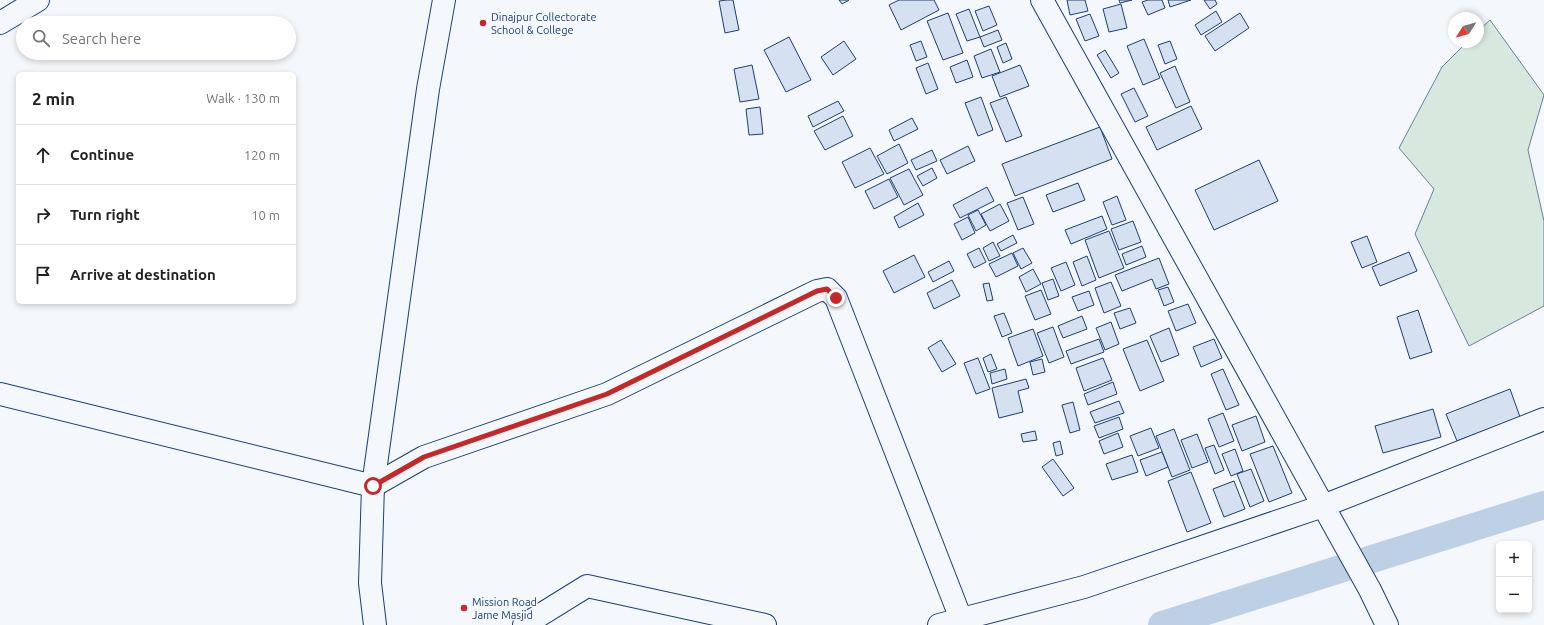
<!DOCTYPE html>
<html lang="en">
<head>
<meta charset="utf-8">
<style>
	:root { --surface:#fff; --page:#f2f2f2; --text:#222; --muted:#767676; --line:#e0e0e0 }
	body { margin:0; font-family:Ubuntu,sans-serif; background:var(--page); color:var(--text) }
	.controls { position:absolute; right:12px; bottom:12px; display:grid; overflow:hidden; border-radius:6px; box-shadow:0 2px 6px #0003 }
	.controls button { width:36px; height:36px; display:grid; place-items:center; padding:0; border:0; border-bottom:1px solid var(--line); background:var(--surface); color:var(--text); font:20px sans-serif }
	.compass { position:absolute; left:1448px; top:12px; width:36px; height:36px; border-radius:50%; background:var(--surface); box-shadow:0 2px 6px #0003; rotate:234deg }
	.stop { position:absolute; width:12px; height:12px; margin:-9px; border:3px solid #c62828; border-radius:50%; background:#fff }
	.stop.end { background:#c62828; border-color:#fff; box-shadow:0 1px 4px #0008 }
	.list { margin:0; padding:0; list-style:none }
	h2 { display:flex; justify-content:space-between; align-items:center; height:52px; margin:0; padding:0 16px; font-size:17px }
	h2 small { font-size:13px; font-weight:400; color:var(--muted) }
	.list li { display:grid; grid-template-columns:26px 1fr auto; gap:12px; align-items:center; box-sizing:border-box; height:60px; padding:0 16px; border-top:1px solid var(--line) }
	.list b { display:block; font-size:15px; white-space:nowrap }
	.list em { font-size:13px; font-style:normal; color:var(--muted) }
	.icon { flex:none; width:22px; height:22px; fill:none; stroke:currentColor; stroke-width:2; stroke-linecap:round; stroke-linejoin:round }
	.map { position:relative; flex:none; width:1544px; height:625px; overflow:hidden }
	.search { position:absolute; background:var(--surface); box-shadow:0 2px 6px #0003; left:16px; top:16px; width:280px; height:44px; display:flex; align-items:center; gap:10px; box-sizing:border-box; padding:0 14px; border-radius:22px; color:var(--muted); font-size:15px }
	.panel { position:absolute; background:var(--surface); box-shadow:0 2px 6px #0003; left:16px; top:72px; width:280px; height:232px; border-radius:6px }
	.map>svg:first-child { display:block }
	.green { fill:#d7e8df; stroke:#687fa3 }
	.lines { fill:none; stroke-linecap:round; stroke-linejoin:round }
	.canal { stroke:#bed0e5; stroke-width:28 }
	.building { fill:#d5e0f0; stroke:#1d3f73 }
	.minor-casing { stroke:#1d3f73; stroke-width:24 }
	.tertiary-casing { stroke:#1d3f73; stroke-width:24 }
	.minor { stroke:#f4f7fb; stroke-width:22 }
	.tertiary { stroke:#f4f7fb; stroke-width:22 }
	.route { stroke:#c62828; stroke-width:5 }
	.poi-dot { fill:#c62828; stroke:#f4f7fb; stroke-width:1.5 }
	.labels { text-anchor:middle; stroke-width:3; stroke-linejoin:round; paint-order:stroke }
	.poi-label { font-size:11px; fill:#1d3f73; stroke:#f4f7fb; text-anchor:start }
</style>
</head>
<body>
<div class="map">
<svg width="1544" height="625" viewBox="0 0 1544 625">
	<rect width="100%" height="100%" fill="#f4f7fb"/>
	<path class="green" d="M1490 20 1544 95 1528 150 1544 221V306L1469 346 1415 234 1434 189 1399 148 1442 67 1467 42H1478V31Z"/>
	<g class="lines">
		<path class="canal" d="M1162 625 1544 505"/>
	</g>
	<g class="building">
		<path d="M727 0H733L739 30 725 33 719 1Z"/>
		<path d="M839 0H849L842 4Z"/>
		<path d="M899 0H934L939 10 901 30 889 5Z"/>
		<path d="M1067 0H1085L1088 11 1070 15Z"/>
		<path d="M1119 0H1132L1120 3Z"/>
		<path d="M1148 0H1162L1165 8 1148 15 1142 2Z"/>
		<path d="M1168 0H1191L1170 7Z"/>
		<path d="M1204 0H1215L1217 4 1210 9Z"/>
		<path d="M1121 4 1127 28 1109 32 1103 9Z"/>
		<path d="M989 6 997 25 983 31 975 11Z"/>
		<path d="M969 9 980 37 967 41 956 14Z"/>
		<path d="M1216 11 1222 22 1201 35 1195 25Z"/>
		<path d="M948 13 963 53 943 60 927 21Z"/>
		<path d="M1240 13 1249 28 1215 51 1205 36Z"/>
		<path d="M1090 14 1099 36 1085 41 1076 19Z"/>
		<path d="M998 30 1002 40 984 47 980 37Z"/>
		<path d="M789 37 811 80 786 92 764 50Z"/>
		<path d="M1144 39 1160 78 1143 85 1127 46Z"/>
		<path d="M844 41 856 59 833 75 821 57Z"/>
		<path d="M921 41 927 57 916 61 910 45Z"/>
		<path d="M1170 41 1177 59 1165 64 1158 45Z"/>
		<path d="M1006 43 1012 59 1003 63 997 47Z"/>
		<path d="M991 49 1000 72 982 78 974 56Z"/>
		<path d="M1105 50 1119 73 1111 78 1097 55Z"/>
		<path d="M967 60 973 77 956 83 950 67Z"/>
		<path d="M928 63 938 89 926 94 916 68Z"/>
		<path d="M752 65 759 99 740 102 734 69Z"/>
		<path d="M1020 65 1029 86 1000 97 992 76Z"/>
		<path d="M1175 66 1190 102 1176 108 1160 73Z"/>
		<path d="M1134 88 1148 116 1135 122 1121 94Z"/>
		<path d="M981 97 993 130 978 136 965 103Z"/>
		<path d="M1006 97 1022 136 1006 142 990 103Z"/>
		<path d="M838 101 844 111 813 127 808 116Z"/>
		<path d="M1191 106 1202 129 1157 150 1146 127Z"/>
		<path d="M760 107 763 134 749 135 746 109Z"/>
		<path d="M843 116 853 136 825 150 814 131Z"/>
		<path d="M912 118 918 129 894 141 889 130Z"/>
		<path d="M1100 127 1112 159 1015 196 1002 164Z"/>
		<path d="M899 144 908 163 887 174 877 156Z"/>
		<path d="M968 146 975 161 947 174 940 160Z"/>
		<path d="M870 148 884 174 855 188 842 162Z"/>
		<path d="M932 150 937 161 916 170 911 160Z"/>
		<path d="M1259 160 1278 201 1214 230 1195 190Z"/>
		<path d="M932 168 937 178 923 186 917 176Z"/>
		<path d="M909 169 923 195 904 205 890 178Z"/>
		<path d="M889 179 898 197 874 209 865 191Z"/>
		<path d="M1078 183 1085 200 1053 212 1046 195Z"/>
		<path d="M987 187 994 201 960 218 953 205Z"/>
		<path d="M1117 196 1126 220 1112 225 1103 202Z"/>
		<path d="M1023 197 1034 224 1018 230 1007 203Z"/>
		<path d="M918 203 924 215 899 228 894 217Z"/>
		<path d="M1000 204 1009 221 990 231 981 214Z"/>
		<path d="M978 210 986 225 976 231 968 215Z"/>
		<path d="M1102 216 1107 229 1071 244 1065 230Z"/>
		<path d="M968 217 975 233 962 240 954 224Z"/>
		<path d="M1133 221 1141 242 1119 250 1111 229Z"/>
		<path d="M1109 231 1124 268 1099 278 1085 240Z"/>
		<path d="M1013 235 1017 243 1001 251 997 244Z"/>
		<path d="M1367 236 1377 262 1362 268 1351 242Z"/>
		<path d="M993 242 1000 256 989 261 983 248Z"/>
		<path d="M1142 246 1146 257 1126 265 1122 254Z"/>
		<path d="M979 248 986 262 974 268 967 254Z"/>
		<path d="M1023 248 1032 263 1021 269 1013 253Z"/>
		<path d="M1409 252 1417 271 1380 286 1372 267Z"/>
		<path d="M1012 253 1018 266 996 277 989 264Z"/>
		<path d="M914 255 925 277 894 293 883 271Z"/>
		<path d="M1087 256 1096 280 1082 286 1073 262Z"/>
		<path d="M1159 258 1169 284 1156 289 1152 279 1122 291 1115 275Z"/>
		<path d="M949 261 954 271 933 282 928 272Z"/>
		<path d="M1066 262 1075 285 1061 291 1051 268Z"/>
		<path d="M1033 269 1041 284 1026 292 1019 277Z"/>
		<path d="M1053 279 1059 296 1048 300 1042 283Z"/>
		<path d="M952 280 960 296 934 309 927 293Z"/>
		<path d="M1111 282 1121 306 1104 313 1095 288Z"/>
		<path d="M989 283 993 300 987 301 983 284Z"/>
		<path d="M1168 287 1174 302 1164 306 1158 290Z"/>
		<path d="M1041 290 1051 314 1035 320 1025 296Z"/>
		<path d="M1089 291 1094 305 1078 311 1072 297Z"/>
		<path d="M1188 304 1196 323 1176 331 1168 311Z"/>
		<path d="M1130 308 1136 323 1120 329 1114 313Z"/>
		<path d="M1418 310 1432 352 1410 359 1397 317Z"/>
		<path d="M1004 313 1012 333 1002 337 994 316Z"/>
		<path d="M1082 316 1087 329 1063 338 1058 326Z"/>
		<path d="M1111 322 1119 344 1105 350 1096 328Z"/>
		<path d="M1053 327 1064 357 1049 363 1037 333Z"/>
		<path d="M1169 328 1179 355 1161 362 1150 336Z"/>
		<path d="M1033 329 1043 356 1018 366 1008 338Z"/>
		<path d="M1099 339 1104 352 1071 364 1066 351Z"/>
		<path d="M1214 339 1222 358 1201 367 1193 347Z"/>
		<path d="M941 340 956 364 942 372 928 348Z"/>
		<path d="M1147 340 1164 381 1140 391 1123 349Z"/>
		<path d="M991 354 997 369 988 372 983 358Z"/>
		<path d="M978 358 990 389 976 394 964 363Z"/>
		<path d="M1103 358 1112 380 1084 391 1076 368Z"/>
		<path d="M1042 359 1045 372 1033 375 1030 362Z"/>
		<path d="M1005 369 1007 379 992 384 990 373Z"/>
		<path d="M1223 369 1239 405 1226 410 1211 374Z"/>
		<path d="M1026 379 1029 388 1018 391 1023 412 999 418 992 388Z"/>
		<path d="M1113 382 1117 394 1088 405 1084 394Z"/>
		<path d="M1510 389 1520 417 1457 441 1446 414Z"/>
		<path d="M1119 401 1124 413 1095 423 1090 412Z"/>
		<path d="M1073 402 1080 430 1070 433 1062 405Z"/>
		<path d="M1433 409 1441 437 1383 453 1375 426Z"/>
		<path d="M1223 413 1234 441 1219 447 1208 419Z"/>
		<path d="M1256 416 1265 442 1242 451 1232 425Z"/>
		<path d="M1119 417 1123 429 1099 438 1094 426Z"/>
		<path d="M1151 428 1159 448 1138 456 1130 436Z"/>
		<path d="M1174 429 1190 470 1172 477 1156 436Z"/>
		<path d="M1035 431 1037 440 1023 442 1021 434Z"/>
		<path d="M1118 433 1123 447 1104 454 1099 441Z"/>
		<path d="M1197 434 1208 462 1192 468 1181 440Z"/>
		<path d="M1060 441 1063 454 1056 456 1053 443Z"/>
		<path d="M1214 445 1224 470 1215 474 1205 448Z"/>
		<path d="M1273 446 1292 493 1269 502 1250 454Z"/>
		<path d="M1235 449 1243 471 1231 476 1222 454Z"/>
		<path d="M1162 452 1168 467 1146 476 1140 460Z"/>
		<path d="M1132 455 1138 472 1112 480 1106 464Z"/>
		<path d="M1053 459 1074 488 1063 496 1042 467Z"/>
		<path d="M1251 469 1264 501 1250 507 1237 474Z"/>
		<path d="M1191 472 1211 523 1187 532 1168 481Z"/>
		<path d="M1234 481 1245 509 1224 517 1213 489Z"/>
	</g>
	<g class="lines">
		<g class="minor-casing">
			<g id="minor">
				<path d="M1042 0 1370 590 1387 625"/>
				<path d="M0 23 38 0"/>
				<path d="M0 394 373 486 424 457 607 394 817 291 827 289 836 298 961 619"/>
				<path d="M375 625 370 583 373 486 428 89 444 0"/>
			</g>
		</g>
		<g class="tertiary-casing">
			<g id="tertiary">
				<path d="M524 625 587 586 765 625"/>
				<path d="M939 625 1084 587 1323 506 1544 419"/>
			</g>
		</g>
		<use href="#minor" class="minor"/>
		<use href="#tertiary" class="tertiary"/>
	</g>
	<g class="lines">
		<path class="route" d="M373 486 424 457 607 394 817 291 827 289 836 298"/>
	</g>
	<g class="poi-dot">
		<circle cx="483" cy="23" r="4"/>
		<circle cx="464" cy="608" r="4"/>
	</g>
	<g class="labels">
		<g class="poi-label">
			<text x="491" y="21">Dinajpur Collectorate<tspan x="491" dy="13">School &amp; College</tspan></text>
			<text x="472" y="606">Mission Road<tspan x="472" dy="13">Jame Masjid</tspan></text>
		</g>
	</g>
</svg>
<div class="controls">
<button>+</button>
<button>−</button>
</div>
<svg class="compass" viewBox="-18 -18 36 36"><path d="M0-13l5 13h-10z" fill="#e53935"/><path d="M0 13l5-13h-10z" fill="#767676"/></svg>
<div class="stop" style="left:373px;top:486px"></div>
<div class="stop end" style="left:836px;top:298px"></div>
<div class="search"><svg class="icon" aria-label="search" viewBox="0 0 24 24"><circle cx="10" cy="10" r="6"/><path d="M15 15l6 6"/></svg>Search here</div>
<section class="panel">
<h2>2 min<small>Walk · 130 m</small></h2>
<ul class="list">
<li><svg class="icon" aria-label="ahead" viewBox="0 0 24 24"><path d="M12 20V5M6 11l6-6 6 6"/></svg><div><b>Continue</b></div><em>120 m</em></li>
<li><svg class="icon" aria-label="right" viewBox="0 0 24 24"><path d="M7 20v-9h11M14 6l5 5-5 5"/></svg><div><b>Turn right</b></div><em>10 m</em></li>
<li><svg class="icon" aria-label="arrive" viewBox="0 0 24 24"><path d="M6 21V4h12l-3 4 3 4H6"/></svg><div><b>Arrive at destination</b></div></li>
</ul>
</section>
</div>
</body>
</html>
